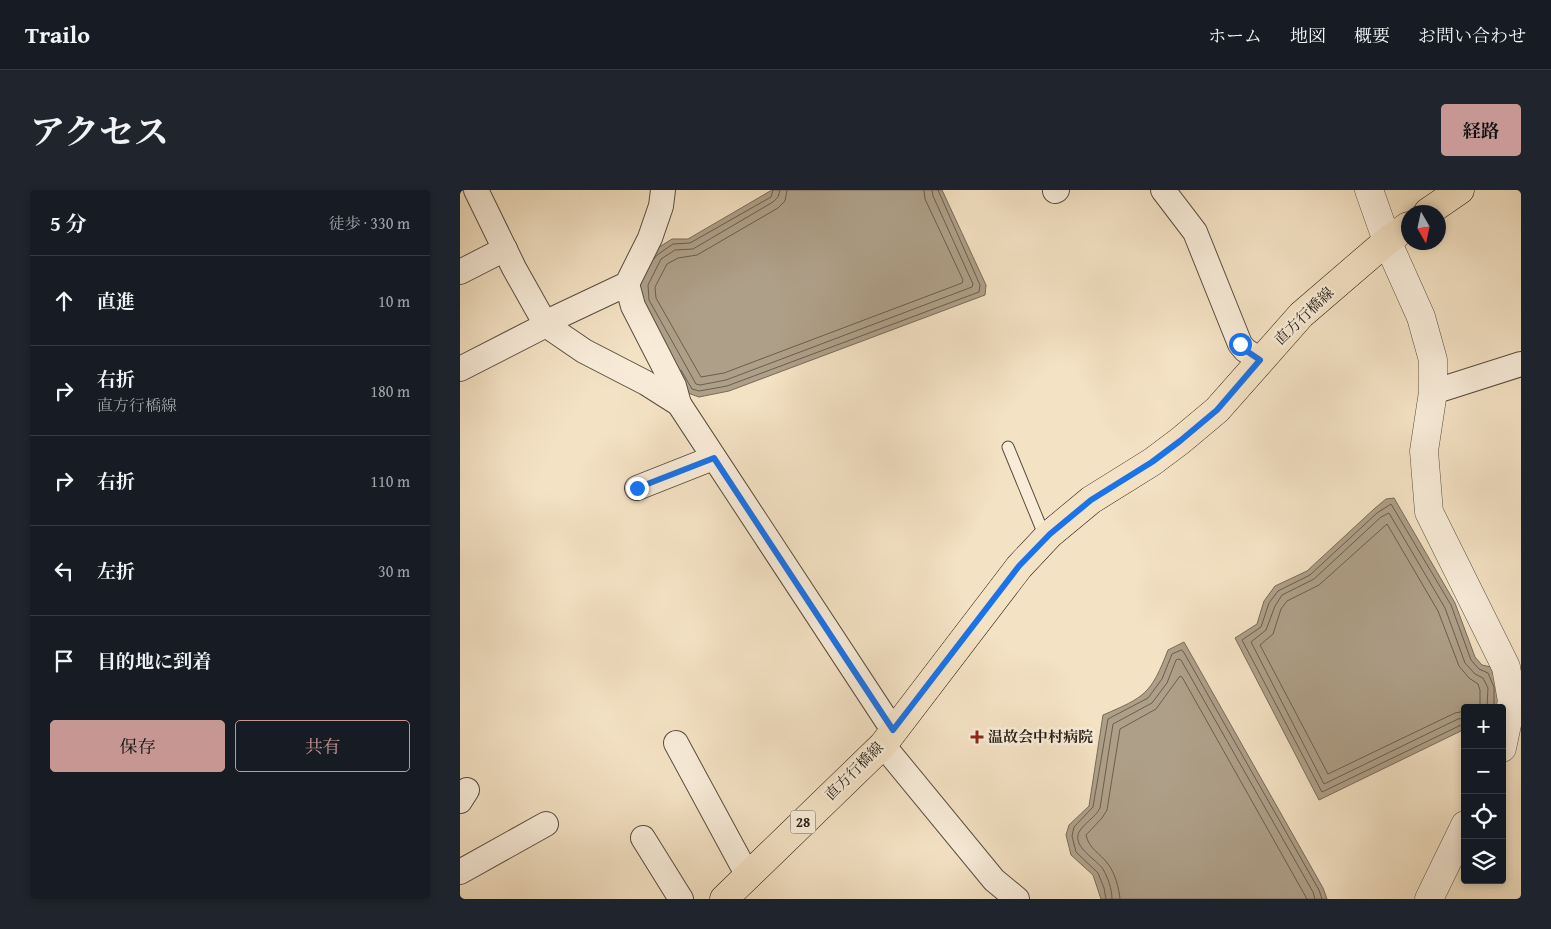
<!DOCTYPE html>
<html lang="ja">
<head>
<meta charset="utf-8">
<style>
	:root { --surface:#171b24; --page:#20242c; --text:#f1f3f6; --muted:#9ea1a6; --line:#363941; --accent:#c59692 }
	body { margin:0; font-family:"Gentium Book Plus","Noto Serif JP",serif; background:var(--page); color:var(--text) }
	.controls { position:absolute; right:15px; bottom:15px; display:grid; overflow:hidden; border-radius:5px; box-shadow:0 2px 8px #0003 }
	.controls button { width:45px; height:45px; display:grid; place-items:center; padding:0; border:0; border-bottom:1px solid var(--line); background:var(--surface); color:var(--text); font:25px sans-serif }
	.compass { position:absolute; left:941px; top:15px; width:45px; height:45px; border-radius:50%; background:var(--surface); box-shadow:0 2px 8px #0003; rotate:171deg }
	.stop { position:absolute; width:15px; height:15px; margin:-11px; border:4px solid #1a73e8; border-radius:50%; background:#fff }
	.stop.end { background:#1a73e8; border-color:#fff; box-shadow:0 1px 5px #0008 }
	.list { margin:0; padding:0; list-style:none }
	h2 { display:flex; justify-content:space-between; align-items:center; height:65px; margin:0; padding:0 20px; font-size:21px }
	h2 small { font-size:16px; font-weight:400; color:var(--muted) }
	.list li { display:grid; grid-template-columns:32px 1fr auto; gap:15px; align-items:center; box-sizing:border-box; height:90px; padding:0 20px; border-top:1px solid var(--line) }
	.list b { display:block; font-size:19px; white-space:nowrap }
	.list p { margin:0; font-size:16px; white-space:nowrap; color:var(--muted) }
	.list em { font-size:16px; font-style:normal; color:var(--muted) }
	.actions { display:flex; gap:10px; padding:15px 20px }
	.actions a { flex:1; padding:11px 0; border:1px solid var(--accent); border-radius:5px; text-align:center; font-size:18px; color:var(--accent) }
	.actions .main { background:var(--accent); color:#111 }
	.icon { flex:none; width:28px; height:28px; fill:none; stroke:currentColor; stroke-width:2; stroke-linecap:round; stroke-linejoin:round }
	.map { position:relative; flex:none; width:1061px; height:709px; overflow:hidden; border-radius:5px }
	header { display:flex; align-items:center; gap:30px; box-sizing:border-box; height:70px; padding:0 25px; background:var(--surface); border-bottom:1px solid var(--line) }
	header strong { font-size:24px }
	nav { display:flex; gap:28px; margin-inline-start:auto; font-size:18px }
	.intro { display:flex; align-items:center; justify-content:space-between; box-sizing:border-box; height:120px; padding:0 30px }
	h1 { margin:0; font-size:35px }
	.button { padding:12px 22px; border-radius:5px; background:var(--accent); color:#111; font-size:18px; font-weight:700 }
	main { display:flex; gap:30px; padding:0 30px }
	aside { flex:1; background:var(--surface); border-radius:5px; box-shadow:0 2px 8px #0003 }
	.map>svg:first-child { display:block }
	.water { fill:#ae9f88; stroke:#776b5a }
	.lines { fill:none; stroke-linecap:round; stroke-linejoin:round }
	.shore { stroke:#6a5e4e; stroke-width:1 }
	.service-casing { stroke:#594e40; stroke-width:13 }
	.minor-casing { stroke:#594e40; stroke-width:26 }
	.tertiary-casing { stroke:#594e40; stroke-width:29 }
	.primary-casing { stroke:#251c14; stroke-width:29 }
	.service { stroke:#f8ecd9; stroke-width:11 }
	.minor { stroke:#f8ecd9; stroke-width:24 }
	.tertiary { stroke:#f8ecd9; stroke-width:28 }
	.primary { stroke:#f4e2c4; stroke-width:28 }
	.route { stroke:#1a73e8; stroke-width:6 }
	.poi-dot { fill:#8f2418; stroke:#f8ecd9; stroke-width:2 }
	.labels { text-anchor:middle; stroke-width:5; stroke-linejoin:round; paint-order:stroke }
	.shield { fill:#f8ecd9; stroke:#645a4f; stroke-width:1 }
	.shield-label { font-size:14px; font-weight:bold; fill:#251c14 }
	.street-label { font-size:15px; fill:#251c14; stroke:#f8ecd9 }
	.poi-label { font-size:15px; font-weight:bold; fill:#251c14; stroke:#f8ecd9; text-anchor:start }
</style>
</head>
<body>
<header>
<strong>Trailo</strong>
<nav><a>ホーム</a><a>地図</a><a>概要</a><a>お問い合わせ</a></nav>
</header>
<div class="intro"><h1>アクセス</h1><a class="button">経路</a></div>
<main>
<aside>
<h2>5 分<small>徒歩 · 330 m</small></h2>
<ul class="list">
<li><svg class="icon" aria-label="ahead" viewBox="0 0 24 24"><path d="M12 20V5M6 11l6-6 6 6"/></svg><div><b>直進</b></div><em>10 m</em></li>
<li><svg class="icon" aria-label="right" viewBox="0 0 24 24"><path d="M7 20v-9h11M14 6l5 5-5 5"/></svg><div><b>右折</b><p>直方行橋線</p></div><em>180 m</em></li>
<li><svg class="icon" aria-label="right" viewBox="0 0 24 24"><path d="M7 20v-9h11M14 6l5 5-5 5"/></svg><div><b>右折</b></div><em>110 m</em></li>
<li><svg class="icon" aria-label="left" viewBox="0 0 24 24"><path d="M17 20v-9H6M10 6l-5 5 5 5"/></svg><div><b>左折</b></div><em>30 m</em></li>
<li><svg class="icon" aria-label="arrive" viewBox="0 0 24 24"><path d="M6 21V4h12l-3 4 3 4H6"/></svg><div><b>目的地に到着</b></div></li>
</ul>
<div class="actions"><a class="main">保存</a><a>共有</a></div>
</aside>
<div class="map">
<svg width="1061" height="709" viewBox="0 0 1061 709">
	<rect width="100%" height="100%" fill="#f4e2c4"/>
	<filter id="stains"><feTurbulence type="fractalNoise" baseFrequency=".004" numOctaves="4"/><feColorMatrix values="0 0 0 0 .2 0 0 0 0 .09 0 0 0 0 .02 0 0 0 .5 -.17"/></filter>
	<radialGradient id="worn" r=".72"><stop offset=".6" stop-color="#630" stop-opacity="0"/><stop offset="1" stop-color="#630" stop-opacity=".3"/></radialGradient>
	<g class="water">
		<path d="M312 0H482L526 95 525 105 269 201 239 207 228 203 178 114 176 93 193 61 212 49H228Z"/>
		<path d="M934 308 995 413 1015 467 1022 475 1031 477 1039 496 1038 518H1005V539L859 610 775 448 797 434 804 411 815 396 847 381 914 319 926 309Z"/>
		<path d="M724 452 863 698 867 709H641L633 685 611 665 606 645 609 635 629 616 643 525C685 507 691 504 708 460Z"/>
	</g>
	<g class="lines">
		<g class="shore">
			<path d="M320 0 318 7 313 12 233 59 215 60 201 69 188 95 189 110 236 194 240 195 266 190 512 97 513 94 473 6 472 0"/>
			<path d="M327 0 325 11 318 18 237 65 218 68 207 74 195 97 196 108 241 187 264 183 502 93 503 90 465 9 464 0"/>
			<path d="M194 69 197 65 213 54 230 53 311 7 313 0"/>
			<path d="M221 180 232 199 239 201 267 196 519 102 520 95 478 0"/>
			<path d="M1005 521 995 523 868 584 800 455 813 444 821 419 827 411 859 395 927 334 978 421 999 476 1009 488 1018 494 1020 500V518"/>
			<path d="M1005 528 998 529 864 594 791 452 806 440 815 416 822 405 854 389 921 327 929 323 985 418 1005 473 1015 484 1023 488 1028 498 1027 518"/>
			<path d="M1005 534 1001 535 862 602 782 450 801 437 809 413 818 401 850 385 917 323 931 314 991 415 1011 470 1019 479 1028 483 1034 497V518"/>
			<path d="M646 709 644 698 638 683 616 662 612 646 614 637 633 617 648 529 688 508 702 489 712 464 721 460 723 461 859 700 862 709"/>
			<path d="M652 709C652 699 648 688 643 679 636 669 612 657 619 642 624 633 635 628 640 618L653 534 692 513 707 493 716 470 718 469 721 470 853 702 855 709"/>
			<path d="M660 709C659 698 655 683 648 674 640 663 629 659 626 645L642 628 647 620 660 539 696 519 720 486 722 487 847 709"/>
		</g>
		<g class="service-casing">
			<path id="service" d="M548 257 585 347"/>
		</g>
		<g class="minor-casing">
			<g id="minor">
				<path d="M16 0 54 78 86 135 124 161 186 193 219 214 433 540"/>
				<path d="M703 0 735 42 780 154 785 160 800 170"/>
				<path d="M595 1 597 0"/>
				<path d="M0 82 45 59"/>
				<path d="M167 94 173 116 214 196 219 214"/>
				<path d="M0 179 86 135 95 128 167 94 190 48 201 16 203 0"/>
				<path d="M973 202 1061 174"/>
				<path d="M177 298 253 268"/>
				<path d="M216 553 288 686"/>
				<path d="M423 555 534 690 557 709"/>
				<path d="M0 611 7 600"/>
				<path d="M183 648 221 709"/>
				<path d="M0 682 86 634"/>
			</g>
		</g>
		<g class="tertiary-casing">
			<g id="tertiary">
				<path d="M909 0 927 51 961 127 973 170V202L964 261 969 322 1046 477 1052 511 1042 558"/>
				<path d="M969 709 1005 635"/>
			</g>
		</g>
		<g class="primary-casing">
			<g id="primary">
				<path d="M968 22 1000 0"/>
				<path d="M264 709 423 555 559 377 590 344 631 310 692 272 720 251 757 220 841 125 927 51 948 36"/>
			</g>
		</g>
		<use href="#service" class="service"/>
		<use href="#minor" class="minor"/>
		<use href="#tertiary" class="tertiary"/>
		<use href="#primary" class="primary"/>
	</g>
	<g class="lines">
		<path class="route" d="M177 298 254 268 433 540 559 376 590 344 631 310 692 272 720 251 757 220 800 170 785 160 780 154"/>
	</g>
	<path class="poi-dot" d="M514.5 539.5h5v5h5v5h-5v5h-5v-5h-5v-5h5z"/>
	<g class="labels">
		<rect class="shield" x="330.5" y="620.5" width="25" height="23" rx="4"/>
		<g class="shield-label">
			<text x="343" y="637">28</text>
		</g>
		<g class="street-label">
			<text transform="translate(844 126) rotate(-44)" y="5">直方行橋線</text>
			<text transform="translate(394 581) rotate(-45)" y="5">直方行橋線</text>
		</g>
		<g class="poi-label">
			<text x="528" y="552">温故会中村病院</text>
		</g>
	</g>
	<rect width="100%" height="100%" filter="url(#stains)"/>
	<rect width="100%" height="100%" fill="url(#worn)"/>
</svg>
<div class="controls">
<button>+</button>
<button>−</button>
<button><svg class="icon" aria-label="locate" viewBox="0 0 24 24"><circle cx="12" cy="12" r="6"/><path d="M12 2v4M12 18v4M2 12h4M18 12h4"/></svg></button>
<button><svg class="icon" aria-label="layers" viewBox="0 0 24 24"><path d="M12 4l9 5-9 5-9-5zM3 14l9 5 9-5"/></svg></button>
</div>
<svg class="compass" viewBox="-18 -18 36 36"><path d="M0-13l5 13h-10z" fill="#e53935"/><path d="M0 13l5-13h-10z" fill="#9ea1a6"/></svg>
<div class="stop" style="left:780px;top:154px"></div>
<div class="stop end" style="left:177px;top:298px"></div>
</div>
</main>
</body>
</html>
